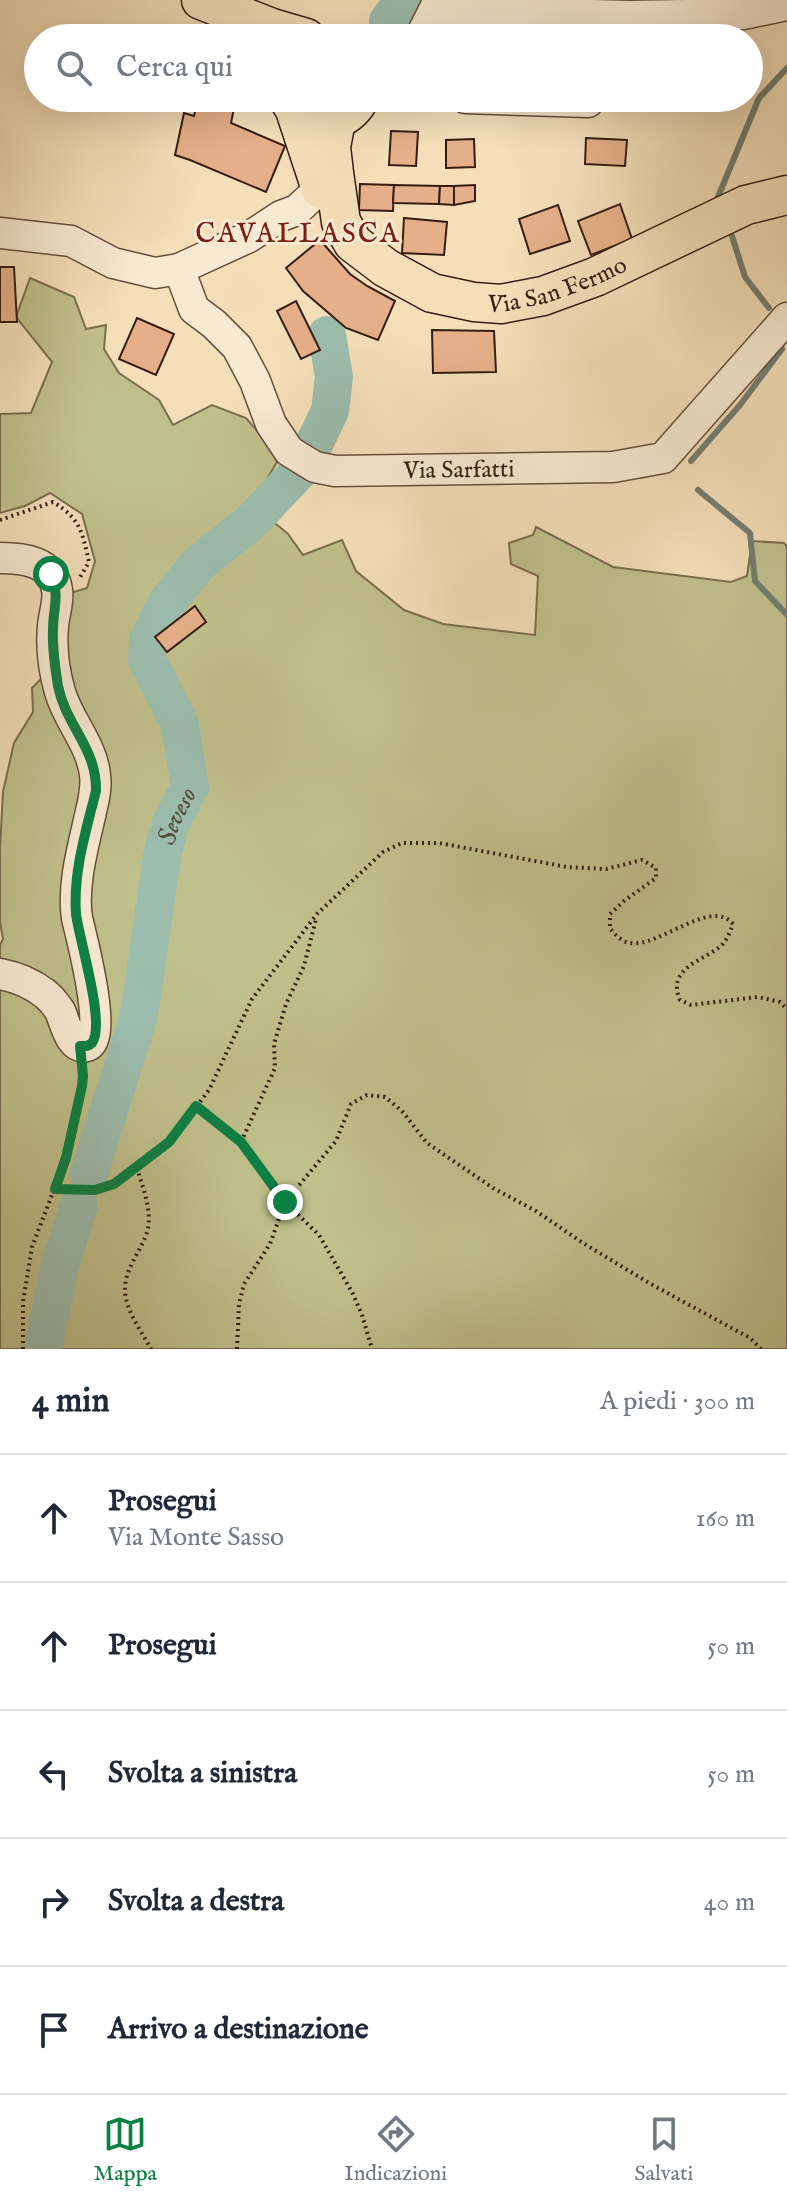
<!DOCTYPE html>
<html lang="it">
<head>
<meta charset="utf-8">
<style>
	:root { --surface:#fff; --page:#f2f2f3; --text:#1f2937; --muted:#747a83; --line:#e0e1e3; --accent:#0b8043 }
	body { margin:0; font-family:"IM FELL English",serif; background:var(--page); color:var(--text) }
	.stop { position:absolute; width:24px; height:24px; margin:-18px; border:6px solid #0b8043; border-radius:50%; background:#fff }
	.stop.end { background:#0b8043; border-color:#fff; box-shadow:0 2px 8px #0008 }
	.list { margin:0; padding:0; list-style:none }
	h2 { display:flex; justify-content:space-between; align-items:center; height:104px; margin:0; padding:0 32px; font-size:34px }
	h2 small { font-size:26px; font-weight:400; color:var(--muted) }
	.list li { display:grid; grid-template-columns:52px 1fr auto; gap:24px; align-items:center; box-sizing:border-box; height:128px; padding:0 32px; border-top:2px solid var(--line) }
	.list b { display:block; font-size:30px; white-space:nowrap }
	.list p { margin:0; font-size:26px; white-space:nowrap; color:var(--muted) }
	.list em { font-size:26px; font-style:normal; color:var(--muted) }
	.icon { flex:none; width:44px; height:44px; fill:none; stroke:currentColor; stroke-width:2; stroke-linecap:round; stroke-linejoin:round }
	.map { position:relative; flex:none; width:787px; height:1349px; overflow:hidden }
	.search { position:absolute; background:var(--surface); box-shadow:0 8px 32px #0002; left:24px; right:24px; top:24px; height:88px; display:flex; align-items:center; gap:20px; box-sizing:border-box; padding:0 28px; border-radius:44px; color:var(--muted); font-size:30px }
	.sheet { height:744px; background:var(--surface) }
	nav { display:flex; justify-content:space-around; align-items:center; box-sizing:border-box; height:112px; border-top:2px solid var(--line); background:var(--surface); font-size:22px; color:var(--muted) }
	nav a { display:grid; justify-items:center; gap:4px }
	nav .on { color:var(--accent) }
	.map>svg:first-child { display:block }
	.green { fill:#c0c08c; stroke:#7b6e4f; stroke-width:2 }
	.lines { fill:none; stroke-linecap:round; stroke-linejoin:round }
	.stream { stroke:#737d70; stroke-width:6 }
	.river { stroke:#9cbdae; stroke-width:38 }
	.building { fill:#e5b089; stroke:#361d12; stroke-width:2 }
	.minor-casing { stroke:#664e3c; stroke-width:33 }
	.major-casing { stroke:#361d12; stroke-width:41 }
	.path { stroke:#361d12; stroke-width:4; stroke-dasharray:2 4; stroke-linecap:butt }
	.minor { stroke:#f8ead2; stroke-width:30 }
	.major { stroke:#f4dfb9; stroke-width:38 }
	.route { stroke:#0b8043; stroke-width:10 }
	.labels { text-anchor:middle; stroke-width:6; stroke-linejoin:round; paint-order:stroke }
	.street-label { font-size:24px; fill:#361d12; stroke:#f8ead2 }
	.water-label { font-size:26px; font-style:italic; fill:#554d41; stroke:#f8ead2 }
	.quarter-label { font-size:28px; letter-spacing:2px; fill:#7a1f14; stroke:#f8ead2 }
</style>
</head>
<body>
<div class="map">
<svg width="787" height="1349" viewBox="0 0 787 1349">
	<rect width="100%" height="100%" fill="#f4dfb9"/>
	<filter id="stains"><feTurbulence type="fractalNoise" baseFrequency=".0025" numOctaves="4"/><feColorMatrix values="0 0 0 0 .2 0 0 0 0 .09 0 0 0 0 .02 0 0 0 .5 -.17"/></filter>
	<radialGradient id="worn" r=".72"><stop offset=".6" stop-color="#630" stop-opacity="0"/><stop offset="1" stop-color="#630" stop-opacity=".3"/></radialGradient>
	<path class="green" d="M30 278 74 297 86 329 106 325 104 349 119 373 159 400 173 425 212 405 246 418 280 457 252 504 288 534 303 555 342 540 356 571 404 610 443 624 535 635 538 576 511 564 509 543 533 535 536 527 613 567 731 582 747 576 752 541 784 543 787 547V1349H0V945L3 939 0 922V848L3 792 14 743 33 712 32 688 53 667 67 594 87 588 95 561 82 514 50 493 25 506 0 513V414L31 413 52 362 16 317Z"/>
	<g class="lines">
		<g class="stream">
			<path d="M718 197 759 98 787 68"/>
			<path d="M732 236 745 277 769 308"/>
			<path d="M691 461 740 405 782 349"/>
			<path d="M698 490 750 533 755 581 787 615"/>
		</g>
		<g class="river">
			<path d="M388 21 404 0"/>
			<path d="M313 446 330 411 334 377 327 335"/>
			<path id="s1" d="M89 1174 139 1015 163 851 171 823 190 787 180 724 147 659 148 640 166 604 199 563 251 522 299 471"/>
			<path d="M43 1349 60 1266 79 1205"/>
		</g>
	</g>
	<g class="building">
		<path d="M519 33 563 36V38H519Z"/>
		<path d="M198 98H236L231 123 285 146 266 192 190 160 175 155 184 113 194 116Z"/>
		<path d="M662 98H695V104L662 101Z"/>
		<path d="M391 131 418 132 416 166 389 165Z"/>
		<path d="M586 138 627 140 625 166 585 164Z"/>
		<path d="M474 139 475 167 446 168V140Z"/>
		<path d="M360 184 394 185 393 211 359 210Z"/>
		<path d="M394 185 440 186 439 204 393 203Z"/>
		<path d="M475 185V201L454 205V186Z"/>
		<path d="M440 186H454V205L439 204Z"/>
		<path d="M620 204 632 239 591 255 578 221Z"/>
		<path d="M558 205 570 241 530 254 519 219Z"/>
		<path d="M404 218 447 222 444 255 402 253Z"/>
		<path d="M320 240 350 274 367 286 395 301 378 340 346 328 303 291 286 268Z"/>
		<path d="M0 267H14L17 322H0Z"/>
		<path d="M296 301 320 350 301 359 277 311Z"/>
		<path d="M137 318 174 334 156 375 119 359Z"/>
		<path d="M432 330 494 331 496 372 433 373Z"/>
		<path d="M195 606 206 622 167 652 155 637Z"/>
	</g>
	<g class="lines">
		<g class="minor-casing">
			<g id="minor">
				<path d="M435 11 630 16 743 14 787 5"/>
				<path d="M420 38 439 0"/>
				<path d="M465 98 588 102V98"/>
				<path d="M0 233 71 241 113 263 155 273 179 269 249 237 281 216 297 210 312 196 330 166"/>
				<path id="s2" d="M179 269 194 309 214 324 237 347 255 381 271 424 289 451 315 467 335 471 613 467 663 458 787 318"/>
				<path d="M0 558C23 558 53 561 57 590 59 601 54 614 53 626 51 647 54 671 60 692 68 720 92 745 95 775 97 789 93 802 90 816 83 847 72 886 77 918 81 936 109 1039 87 1046 70 1051 65 1021 60 1011 56 1005 50 997 44 993 31 983 16 977 0 974"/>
			</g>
		</g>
		<g class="major-casing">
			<g id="major">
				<path d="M201 0 272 28 306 38"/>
				<path d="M288 98 295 110 321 189"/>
				<path d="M311 119C332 125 350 117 360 98"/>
				<path id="s3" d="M336 120 331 147 334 173 341 222 353 243 386 268 432 293 474 302 501 304 543 296 595 277 746 205 787 195"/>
			</g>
		</g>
		<g class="path">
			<path d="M0 520 53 502C81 519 82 532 89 562L79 579"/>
			<path d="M196 1106 241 1142 285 1202 319 1235 352 1292 362 1315 372 1349"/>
			<path d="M241 1142 275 1068 274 1044 286 1004 304 966 316 919"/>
			<path d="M137 1168C143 1189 154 1214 146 1235 140 1252 126 1268 125 1287 124 1309 141 1330 151 1349"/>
			<path d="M55 1189 95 1190 114 1184 169 1142 209 1090 252 999 317 914 383 852 402 843H439L567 867 606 869 642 860 656 868V878L624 901 610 914V928C614 934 622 942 630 943 659 948 711 897 733 924 730 932 727 940 721 946 703 961 666 968 680 1000L691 1005 758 997 780 1002 787 1009"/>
			<path d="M23 1349V1302L32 1247 66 1158 82 1086 83 1072"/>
			<path d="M237 1349 239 1304 244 1284 270 1244 285 1202 336 1141 351 1104 367 1095 385 1097 402 1111 427 1143 493 1188 536 1211 583 1243 649 1283 750 1338 761 1349"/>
		</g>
		<use href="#minor" class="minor"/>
		<use href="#major" class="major"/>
	</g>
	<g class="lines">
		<path class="route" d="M51 574C60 598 53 607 53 630 52 649 55 667 58 686 66 726 97 748 96 791 86 830 73 873 76 914 79 939 106 1024 92 1043 88 1047 85 1046 80 1046L83 1076 82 1086 66 1158 55 1189 95 1190 114 1184 169 1142 196 1106 241 1142 285 1202"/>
	</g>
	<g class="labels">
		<g class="street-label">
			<text dy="8" stroke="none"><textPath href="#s3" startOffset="350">Via San Fermo</textPath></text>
			<text dy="8" stroke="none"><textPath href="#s2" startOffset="392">Via Sarfatti</textPath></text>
		</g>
		<g class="water-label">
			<text dy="9" stroke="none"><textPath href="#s1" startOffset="370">Seveso</textPath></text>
		</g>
		<g class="quarter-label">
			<text x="298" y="242">CAVALLASCA</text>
		</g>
	</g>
	<rect width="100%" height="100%" filter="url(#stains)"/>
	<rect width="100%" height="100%" fill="url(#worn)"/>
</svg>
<div class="stop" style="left:51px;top:574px"></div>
<div class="stop end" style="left:285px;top:1202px"></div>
<div class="search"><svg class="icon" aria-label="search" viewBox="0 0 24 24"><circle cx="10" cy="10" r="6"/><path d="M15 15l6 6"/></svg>Cerca qui</div>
</div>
<section class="sheet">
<h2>4 min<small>A piedi · 300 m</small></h2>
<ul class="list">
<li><svg class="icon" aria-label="ahead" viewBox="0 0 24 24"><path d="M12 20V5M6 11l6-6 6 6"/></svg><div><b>Prosegui</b><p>Via Monte Sasso</p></div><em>160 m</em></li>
<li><svg class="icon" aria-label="ahead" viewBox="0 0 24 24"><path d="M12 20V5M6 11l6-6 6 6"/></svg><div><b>Prosegui</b></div><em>50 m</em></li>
<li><svg class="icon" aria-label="left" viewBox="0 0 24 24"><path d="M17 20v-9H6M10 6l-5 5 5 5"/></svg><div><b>Svolta a sinistra</b></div><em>50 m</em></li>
<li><svg class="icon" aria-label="right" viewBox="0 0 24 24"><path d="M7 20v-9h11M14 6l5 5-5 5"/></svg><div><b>Svolta a destra</b></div><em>40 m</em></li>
<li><svg class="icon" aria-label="arrive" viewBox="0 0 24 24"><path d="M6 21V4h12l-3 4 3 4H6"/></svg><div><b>Arrivo a destinazione</b></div></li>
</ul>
</section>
<nav>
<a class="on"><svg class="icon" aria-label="map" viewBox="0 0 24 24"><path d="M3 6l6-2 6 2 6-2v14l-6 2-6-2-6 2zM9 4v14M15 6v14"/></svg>Mappa</a>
<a><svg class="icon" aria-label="directions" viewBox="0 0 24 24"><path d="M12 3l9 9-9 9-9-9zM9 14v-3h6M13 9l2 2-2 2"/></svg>Indicazioni</a>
<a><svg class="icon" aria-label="saved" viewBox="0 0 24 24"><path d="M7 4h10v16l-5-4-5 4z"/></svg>Salvati</a>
</nav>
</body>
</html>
